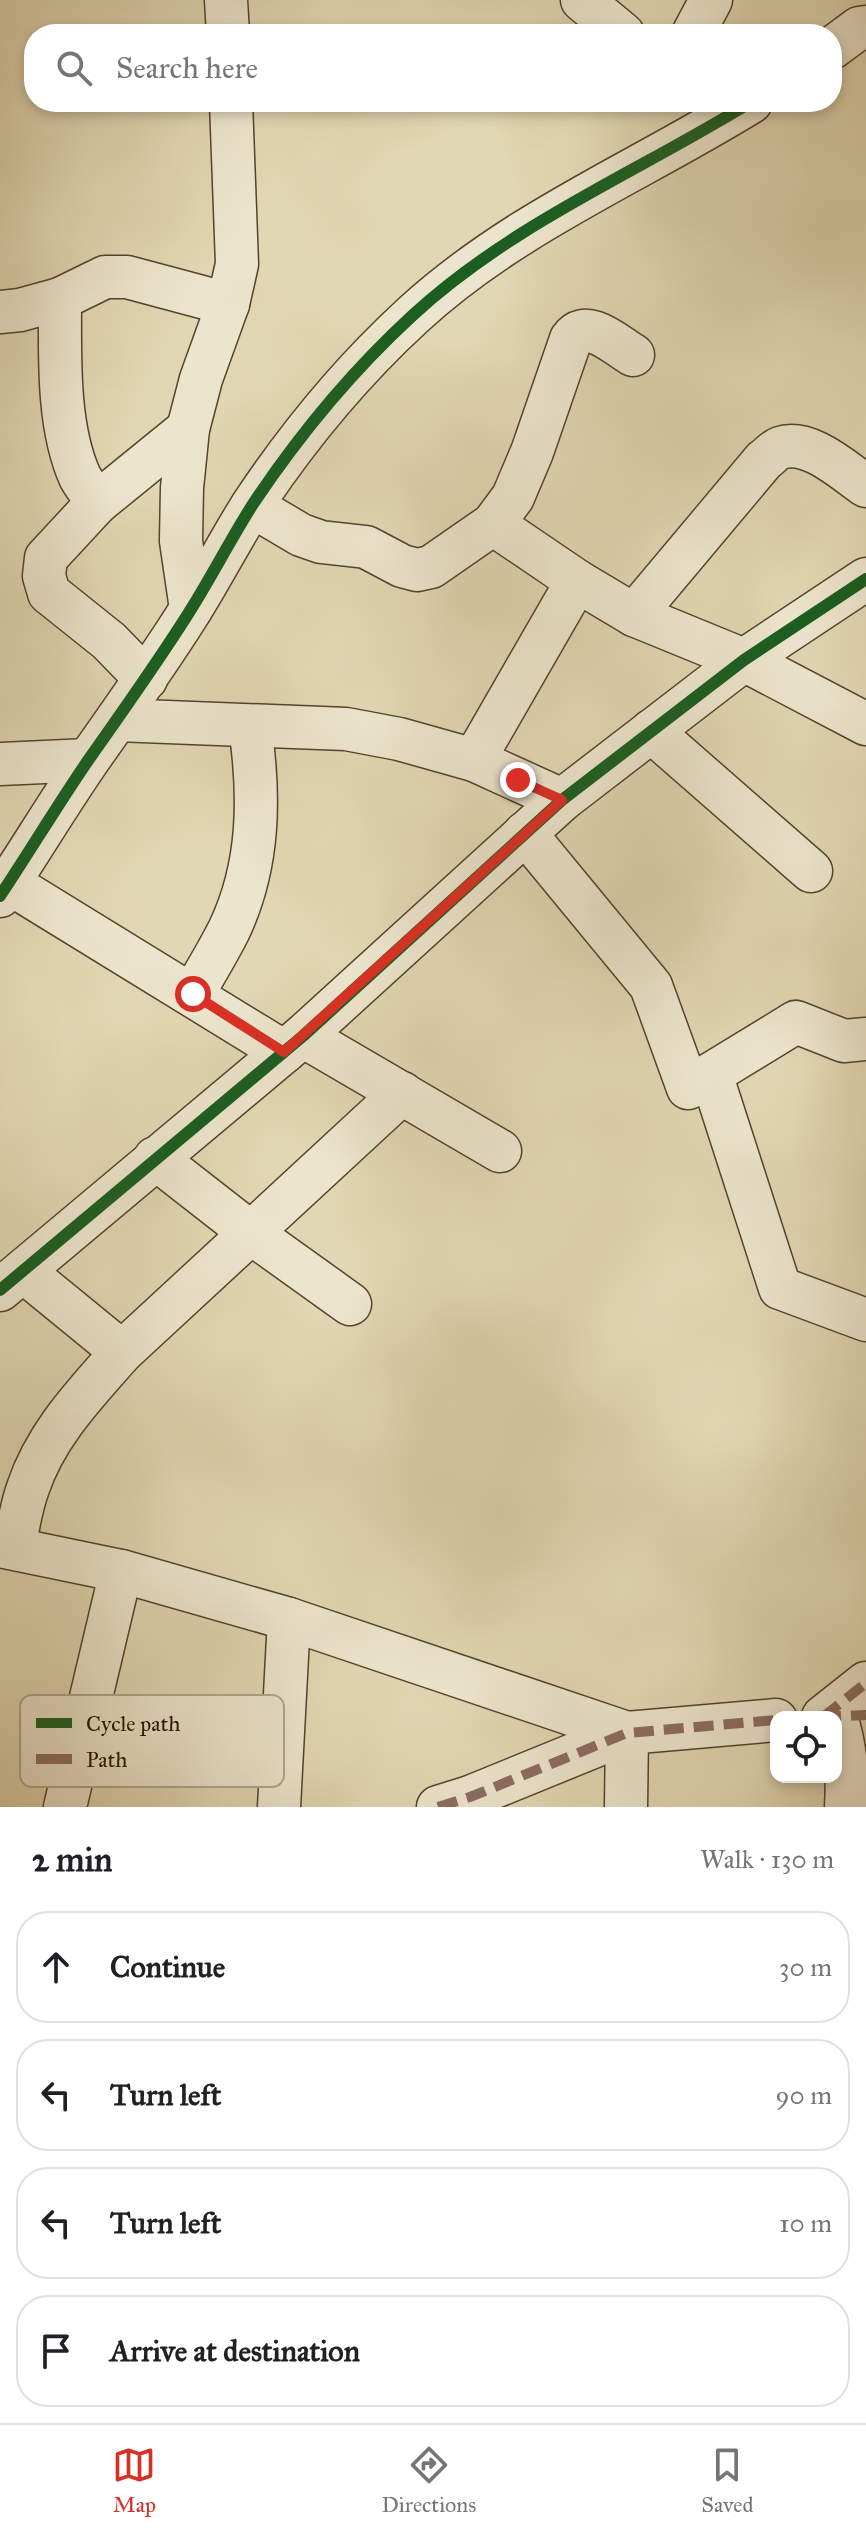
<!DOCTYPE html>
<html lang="en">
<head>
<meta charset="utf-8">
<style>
	:root { --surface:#fff; --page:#f6f6f6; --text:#202124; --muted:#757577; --line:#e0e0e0; --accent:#d93025 }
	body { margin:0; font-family:"IM FELL Great Primer",serif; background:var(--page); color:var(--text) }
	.controls { position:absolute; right:24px; bottom:24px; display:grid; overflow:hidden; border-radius:16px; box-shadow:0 4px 12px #0003 }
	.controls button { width:72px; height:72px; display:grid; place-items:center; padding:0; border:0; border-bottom:2px solid var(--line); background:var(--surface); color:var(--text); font:40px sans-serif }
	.stop { position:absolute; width:24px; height:24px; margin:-18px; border:6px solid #d93025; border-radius:50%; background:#fff }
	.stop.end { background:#d93025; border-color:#fff; box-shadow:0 2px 8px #0008 }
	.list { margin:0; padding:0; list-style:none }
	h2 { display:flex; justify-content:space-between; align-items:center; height:104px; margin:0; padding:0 32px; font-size:34px }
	h2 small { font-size:26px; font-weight:400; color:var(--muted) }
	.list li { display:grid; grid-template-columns:52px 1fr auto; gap:24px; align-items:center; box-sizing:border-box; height:112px; margin:0 16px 16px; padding:0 16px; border:2px solid var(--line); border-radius:32px }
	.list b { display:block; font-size:30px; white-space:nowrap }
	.list em { font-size:26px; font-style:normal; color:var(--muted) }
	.icon { flex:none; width:44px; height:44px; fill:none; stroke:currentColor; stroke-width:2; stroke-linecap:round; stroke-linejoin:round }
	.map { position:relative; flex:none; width:866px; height:1807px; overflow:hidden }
	.search { position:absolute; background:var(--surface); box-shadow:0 4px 12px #0003; left:24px; right:24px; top:24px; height:88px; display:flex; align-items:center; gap:20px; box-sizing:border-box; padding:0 28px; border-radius:32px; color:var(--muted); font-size:30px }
	.sheet { height:616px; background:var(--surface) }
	nav { display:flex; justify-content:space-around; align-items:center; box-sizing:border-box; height:112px; border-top:2px solid var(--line); background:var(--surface); font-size:22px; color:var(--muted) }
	nav a { display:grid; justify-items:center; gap:4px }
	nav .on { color:var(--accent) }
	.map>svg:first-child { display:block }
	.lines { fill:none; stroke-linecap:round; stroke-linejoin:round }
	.minor-casing { stroke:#55432c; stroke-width:45 }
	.minor { stroke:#ece5cd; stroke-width:42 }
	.quiet { stroke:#8d6e63; stroke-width:10; stroke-dasharray:20 10; stroke-linecap:butt }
	.cycleway-casing { stroke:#ece5cd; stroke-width:17 }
	.cycleway { stroke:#1b5e20; stroke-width:12 }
	.route { stroke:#d93025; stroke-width:10 }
	.key { fill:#ece5cd; stroke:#b1a690; stroke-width:2 }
	.key-label { font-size:22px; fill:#261200 }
</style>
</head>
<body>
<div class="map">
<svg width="866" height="1807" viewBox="0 0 866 1807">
	<rect width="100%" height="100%" fill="#e1d7b2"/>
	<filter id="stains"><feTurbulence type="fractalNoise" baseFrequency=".0025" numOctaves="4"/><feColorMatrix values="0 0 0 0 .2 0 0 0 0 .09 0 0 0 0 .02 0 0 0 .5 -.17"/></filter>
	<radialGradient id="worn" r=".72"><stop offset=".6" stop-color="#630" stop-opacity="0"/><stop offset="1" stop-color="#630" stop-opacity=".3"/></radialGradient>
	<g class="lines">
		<g class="minor-casing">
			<g id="minor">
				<path d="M226 0 228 34"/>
				<path d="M582 0 623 34"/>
				<path d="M693 34 711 0"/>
				<path d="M832 48 859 28 866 27"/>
				<path d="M0 312 20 310 60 299"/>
				<path d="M97 503C92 494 85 486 80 477 57 426 60 355 60 299L105 277H127L228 304"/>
				<path d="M252 506 301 535 321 542 366 547 402 566 417 570 431 567 493 524 513 497 532 452 571 339C586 317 616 345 633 355"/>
				<path d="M493 524 577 581 634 615 744 660 866 724"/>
				<path d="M191 609 181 541 182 488 188 429 201 379 228 304 237 264 231 102"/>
				<path d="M634 615 764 460C769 457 774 450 780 448 809 438 844 471 866 486"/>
				<path d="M146 679 109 641 49 593 44 576 46 558 97 503 188 429"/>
				<path d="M117 720 346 729 399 739 474 760 562 800"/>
				<path d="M651 731 811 871"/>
				<path d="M474 760 577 581"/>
				<path d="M0 764 88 760"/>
				<path d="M525 833 651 986 688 1088 796 1022 844 1041 866 1039"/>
				<path d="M9 883 284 1052"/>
				<path d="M0 896C30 851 58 804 89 759 123 711 157 663 188 614 211 578 230 540 253 504 299 435 352 371 413 315 513 223 638 172 751 102"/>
				<path d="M193 994C205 973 218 952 229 930 260 865 260 796 250 726"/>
				<path d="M303 1036 500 1151"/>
				<path d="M711 1074 780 1288 866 1320"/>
				<path d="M155 1158 251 1233 350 1304"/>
				<path d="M23 1271 122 1352"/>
				<path d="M0 1290 303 1036 562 800 744 660 866 579"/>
				<path d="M0 1546 121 1571 289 1619 627 1733 626 1807"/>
				<path d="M14 1548C18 1528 21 1507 28 1488 46 1434 85 1394 122 1352L402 1093"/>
				<path d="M823 1717 866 1683"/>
				<path d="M836 1717C846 1746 848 1776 846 1807"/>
				<path d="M65 1807 121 1571"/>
				<path d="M279 1807 289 1619"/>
				<path d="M438 1807 470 1797 627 1733 776 1720"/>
			</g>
		</g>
		<use href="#minor" class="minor"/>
		<g class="quiet">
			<path d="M821 1717 866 1715"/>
			<path d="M823 1717 866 1683"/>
			<path d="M438 1807 470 1797 627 1733 776 1720"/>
		</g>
		<g class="cycleway-casing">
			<g id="cycleway">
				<path d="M0 896C30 851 58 804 89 759 123 711 157 663 188 614 211 578 230 540 253 504 299 435 352 371 413 315 513 223 638 172 751 102"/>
				<path d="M0 1290 303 1036 562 800 744 660 866 579"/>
			</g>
		</g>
		<use href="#cycleway" class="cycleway"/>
	</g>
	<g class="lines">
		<path class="route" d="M193 994 284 1052 562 800 518 780"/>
	</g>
	<rect x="20" y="1695" width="264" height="92" rx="12" class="key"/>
	<rect x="36" y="1718" width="36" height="10" fill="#1b5e20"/>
	<rect x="36" y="1754" width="36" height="10" fill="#8d6e63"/>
	<g class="key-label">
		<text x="86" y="1731">Cycle path</text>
		<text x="86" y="1767">Path</text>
	</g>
	<rect width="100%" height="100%" filter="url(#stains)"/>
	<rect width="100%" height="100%" fill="url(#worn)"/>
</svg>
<div class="controls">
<button><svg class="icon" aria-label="locate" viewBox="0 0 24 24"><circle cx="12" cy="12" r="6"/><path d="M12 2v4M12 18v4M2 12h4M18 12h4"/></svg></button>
</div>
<div class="stop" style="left:193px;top:994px"></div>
<div class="stop end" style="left:518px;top:780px"></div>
<div class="search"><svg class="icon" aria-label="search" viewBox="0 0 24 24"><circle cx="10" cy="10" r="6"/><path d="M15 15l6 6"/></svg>Search here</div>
</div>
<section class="sheet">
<h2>2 min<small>Walk · 130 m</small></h2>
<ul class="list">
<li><svg class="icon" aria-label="ahead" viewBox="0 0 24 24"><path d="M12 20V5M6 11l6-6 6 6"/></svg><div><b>Continue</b></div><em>30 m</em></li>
<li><svg class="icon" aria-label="left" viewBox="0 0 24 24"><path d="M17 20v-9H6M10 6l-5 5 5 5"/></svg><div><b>Turn left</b></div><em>90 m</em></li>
<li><svg class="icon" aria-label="left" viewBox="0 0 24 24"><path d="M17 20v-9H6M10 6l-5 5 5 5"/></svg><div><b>Turn left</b></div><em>10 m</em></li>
<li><svg class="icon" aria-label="arrive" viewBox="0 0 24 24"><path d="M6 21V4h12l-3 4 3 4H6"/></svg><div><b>Arrive at destination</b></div></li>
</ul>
</section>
<nav>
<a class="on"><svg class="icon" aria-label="map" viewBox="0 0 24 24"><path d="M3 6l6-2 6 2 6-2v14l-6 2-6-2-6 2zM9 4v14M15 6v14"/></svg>Map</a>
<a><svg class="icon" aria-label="directions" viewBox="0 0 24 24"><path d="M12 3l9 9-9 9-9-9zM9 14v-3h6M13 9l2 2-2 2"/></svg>Directions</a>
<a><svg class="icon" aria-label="saved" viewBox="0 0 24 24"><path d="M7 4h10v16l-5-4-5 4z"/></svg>Saved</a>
</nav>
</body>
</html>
